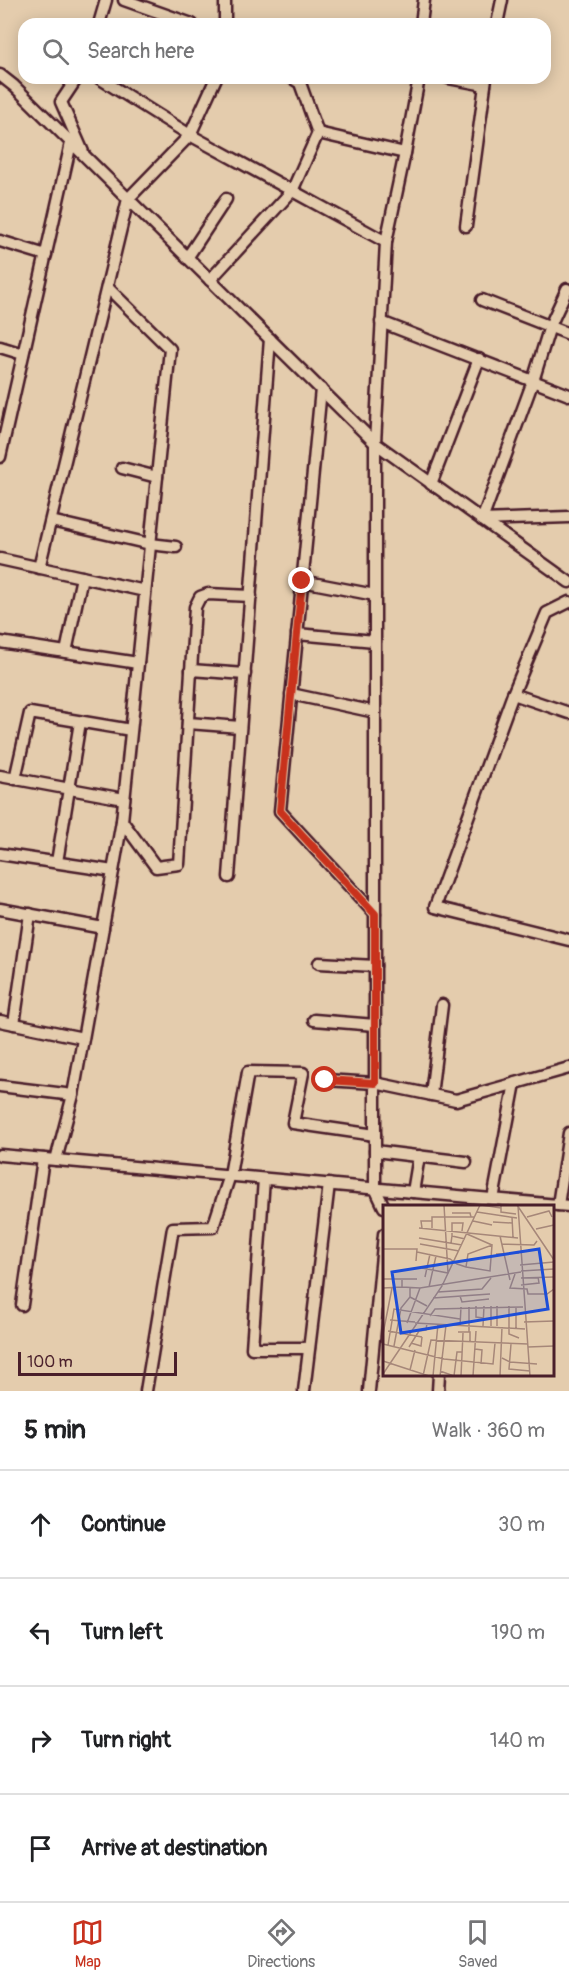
<!DOCTYPE html>
<html lang="en">
<head>
<meta charset="utf-8">
<style>
	:root { --surface:#fff; --page:#f6f6f6; --text:#202124; --muted:#757577; --line:#e0e0e0; --accent:#c8321e }
	body { margin:0; font-family:Pangolin,sans-serif; background:var(--page); color:var(--text) }
	.scale { position:absolute; left:18px; bottom:15px; width:159px; box-sizing:border-box; padding-left:6px; border:3px solid #4a1f2b; border-top:0; font-size:16px; line-height:21px; white-space:nowrap; color:#4a1f2b; -webkit-text-stroke:4px #e4ccad; paint-order:stroke }
	.stop { position:absolute; width:18px; height:18px; margin:-14px; border:4px solid #c8321e; border-radius:50%; background:#fff }
	.stop.end { background:#c8321e; border-color:#fff; box-shadow:0 2px 6px #0008 }
	.list { margin:0; padding:0; list-style:none }
	h2 { display:flex; justify-content:space-between; align-items:center; height:78px; margin:0; padding:0 24px; font-size:26px }
	h2 small { font-size:20px; font-weight:400; color:var(--muted) }
	.list li { display:grid; grid-template-columns:39px 1fr auto; gap:18px; align-items:center; box-sizing:border-box; height:108px; padding:0 24px; border-top:2px solid var(--line) }
	.list b { display:block; font-size:22px; white-space:nowrap }
	.list em { font-size:20px; font-style:normal; color:var(--muted) }
	.icon { flex:none; width:33px; height:33px; fill:none; stroke:currentColor; stroke-width:2; stroke-linecap:round; stroke-linejoin:round }
	.map { position:relative; flex:none; width:569px; height:1391px; overflow:hidden }
	.search { position:absolute; background:var(--surface); box-shadow:0 3px 15px #0003; left:18px; right:18px; top:18px; height:66px; display:flex; align-items:center; gap:15px; box-sizing:border-box; padding:0 21px; border-radius:18px; color:var(--muted); font-size:22px }
	.sheet { height:510px; background:var(--surface) }
	nav { display:flex; justify-content:space-around; align-items:center; box-sizing:border-box; height:84px; border-top:2px solid var(--line); background:var(--surface); font-size:16px; color:var(--muted) }
	nav a { display:grid; justify-items:center; gap:3px }
	nav .on { color:var(--accent) }
	.map>svg:first-child { display:block }
	.lines { fill:none; stroke-linecap:round; stroke-linejoin:round }
	.street-casing { stroke:#4a1f2b; stroke-width:15 }
	.street { stroke:#e4ccad; stroke-width:10 }
	.route { stroke:#c8321e; stroke-width:8 }
	.inset-road { fill:none; stroke:#a68779; stroke-width:1.5 }
	.view { fill:#1d4ed8; fill-opacity:0.15; stroke:#1d4ed8; stroke-width:3 }
	.inset-edge { fill:none; stroke:#4a1f2b; stroke-width:3 }
</style>
</head>
<body>
<div class="map">
<svg width="569" height="1391" viewBox="0 0 569 1391">
	<rect width="100%" height="100%" fill="#e4ccad"/>
	<filter id="ink" filterUnits="userSpaceOnUse"><feTurbulence type="fractalNoise" baseFrequency=".0167" numOctaves="2"/><feDisplacementMap in="SourceGraphic" scale="12" xChannelSelector="R" yChannelSelector="G"/><feConvolveMatrix kernelMatrix="1 2 1 2 8 2 1 2 1" color-interpolation-filters="sRGB"/></filter>
	<g filter="url(#ink)">
		<g class="lines">
			<g class="street-casing">
				<g id="street">
					<path d="M124 0 192 24"/>
					<path d="M99 24 106 0"/>
					<path d="M225 24V0"/>
					<path d="M421 24 424 0"/>
					<path d="M497 24 502 0"/>
					<path d="M0 75 14 86 375 443 569 582"/>
					<path d="M77 78 61 102 83 152"/>
					<path d="M99 78 190 135 386 242"/>
					<path d="M292 78 300 83 318 133 405 153"/>
					<path d="M448 78 485 85"/>
					<path d="M466 226 486 78"/>
					<path d="M0 241 46 255"/>
					<path d="M187 258 226 199"/>
					<path d="M210 280 292 191 318 133"/>
					<path d="M567 289 550 326 533 381 482 520 569 517"/>
					<path d="M482 300 569 334"/>
					<path d="M381 322 569 395"/>
					<path d="M0 347 23 354"/>
					<path d="M321 389 280 811 375 914"/>
					<path d="M0 457 71 143"/>
					<path d="M122 468 157 477"/>
					<path d="M431 484 479 359"/>
					<path d="M51 521 150 544 176 547"/>
					<path d="M0 559 145 591"/>
					<path d="M39 568 128 199 190 135 216 78"/>
					<path d="M302 581 375 595"/>
					<path d="M569 602 547 613 513 694 435 907 569 940"/>
					<path d="M297 634 375 641"/>
					<path d="M0 642 138 663"/>
					<path d="M66 652 82 577"/>
					<path d="M191 670 245 674"/>
					<path d="M291 694 375 712"/>
					<path d="M513 694 569 713"/>
					<path d="M188 723 240 727"/>
					<path d="M0 776 124 799"/>
					<path d="M15 779 30 713 131 730"/>
					<path d="M122 821 156 867 179 864 195 607 200 597 208 594 251 596"/>
					<path d="M0 854 113 871"/>
					<path d="M57 862 80 722"/>
					<path d="M229 877 270 339"/>
					<path d="M0 909 103 928"/>
					<path d="M319 963 375 966"/>
					<path d="M314 1020 375 1025"/>
					<path d="M0 1021 83 1038"/>
					<path d="M14 1024 30 914"/>
					<path d="M325 1080 375 1083 456 1100 569 1068"/>
					<path d="M0 1086 73 1095"/>
					<path d="M431 1095 442 1005"/>
					<path d="M375 1151 466 1162"/>
					<path d="M0 1155 569 1206"/>
					<path d="M56 1160 73 1095 122 821 170 349 107 287"/>
					<path d="M264 1179 252 1348H309"/>
					<path d="M413 1192 419 1156"/>
					<path d="M493 1199 515 1083"/>
					<path d="M558 1205 569 1133"/>
					<path d="M384 1207 375 1188V443L386 242 405 153 419 78"/>
					<path d="M22 1305 43 1159"/>
					<path d="M146 1391 173 1228 213 1227 230 1175 248 1072 303 1073 293 1123 375 1135"/>
					<path d="M304 1391 329 1184"/>
					<path d="M369 1391 384 1234"/>
					<path d="M438 1391 439 1374"/>
				</g>
			</g>
			<use href="#street" class="street"/>
		</g>
	</g>
	<g class="lines" filter="url(#ink)">
		<path class="route" d="M302 581 280 811 375 914V1083L325 1080"/>
	</g>
	<g transform="translate(383 1205)">
		<rect width="171" height="171" fill="#e4ccad"/>
		<path class="inset-road" d="M98 0 118 3M118 0V7L133 9M134 0 171 55M135 1 147 171M94 7 134 13M69 8H87L88 12M129 12 130 32M144 12 166 6 169 12M49 16V12H91M90 16 109 20M110 17 129 18M36 23 135 33M39 23 38 16H49V23M153 24 171 20M84 29 109 40M69 31V18H80L79 26M117 31 127 75M36 33 79 40M68 38 69 31 82 34M37 39 76 46M119 39 151 40 154 36M0 44H34L33 56M34 47 67 54 74 59 83 62 107 66 109 40 85 49 83 62M113 49 136 48M137 60 171 57M39 63 65 68 61 0M138 66 171 64M132 69 127 83 144 84 145 89H164L171 84M42 72 47 49M138 73 171 72M0 74H34M19 75V82L37 83 138 67M138 80 156 78 155 72M46 82 53 51M0 83 19 82M55 87 99 84 108 73M77 91 79 97 106 94M27 92 44 101M50 93 107 89M93 101V112L100 113M108 101V121M126 101V129L136 133M133 102V123M47 111 52 104 140 102M7 115 32 117M141 117 171 116M24 118 37 83M32 118 142 124M77 121 78 102M100 121 101 101M114 121V101M5 126 39 132M75 127H87V137M86 127V102M0 129 9 83M28 138 38 141 39 132M0 139 61 154 110 159 112 138M128 139 126 164 147 166M5 140 11 104 77 114M11 141 18 103 27 92V82M26 142 36 126 43 125 44 118M145 142 171 141M92 144 99 145 98 159M119 153 127 157 154 159M0 156 46 171M27 165 32 145M57 166 71 171 74 147H79M0 169 59 81 97 0M40 171 48 135 145 139M50 171 55 119M57 171 63 120M78 171 80 128M90 171 93 126M117 171 119 122"/>
		<path class="view" d="M156 44 165 104 18 128 9 67Z"/>
		<rect width="171" height="171" class="inset-edge"/>
	</g>
</svg>
<div class="scale">100 m</div>
<div class="stop" style="left:325px;top:1080px"></div>
<div class="stop end" style="left:302px;top:581px"></div>
<div class="search"><svg class="icon" aria-label="search" viewBox="0 0 24 24"><circle cx="10" cy="10" r="6"/><path d="M15 15l6 6"/></svg>Search here</div>
</div>
<section class="sheet">
<h2>5 min<small>Walk · 360 m</small></h2>
<ul class="list">
<li><svg class="icon" aria-label="ahead" viewBox="0 0 24 24"><path d="M12 20V5M6 11l6-6 6 6"/></svg><div><b>Continue</b></div><em>30 m</em></li>
<li><svg class="icon" aria-label="left" viewBox="0 0 24 24"><path d="M17 20v-9H6M10 6l-5 5 5 5"/></svg><div><b>Turn left</b></div><em>190 m</em></li>
<li><svg class="icon" aria-label="right" viewBox="0 0 24 24"><path d="M7 20v-9h11M14 6l5 5-5 5"/></svg><div><b>Turn right</b></div><em>140 m</em></li>
<li><svg class="icon" aria-label="arrive" viewBox="0 0 24 24"><path d="M6 21V4h12l-3 4 3 4H6"/></svg><div><b>Arrive at destination</b></div></li>
</ul>
</section>
<nav>
<a class="on"><svg class="icon" aria-label="map" viewBox="0 0 24 24"><path d="M3 6l6-2 6 2 6-2v14l-6 2-6-2-6 2zM9 4v14M15 6v14"/></svg>Map</a>
<a><svg class="icon" aria-label="directions" viewBox="0 0 24 24"><path d="M12 3l9 9-9 9-9-9zM9 14v-3h6M13 9l2 2-2 2"/></svg>Directions</a>
<a><svg class="icon" aria-label="saved" viewBox="0 0 24 24"><path d="M7 4h10v16l-5-4-5 4z"/></svg>Saved</a>
</nav>
</body>
</html>
